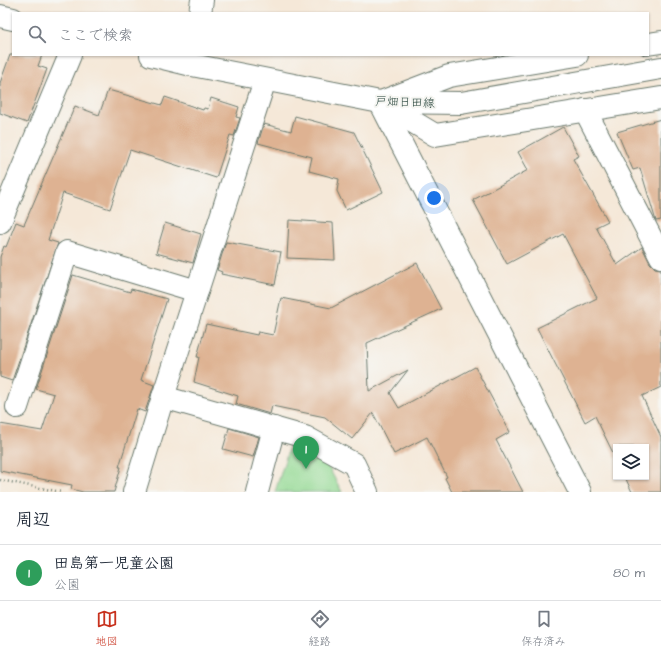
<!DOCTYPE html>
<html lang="ja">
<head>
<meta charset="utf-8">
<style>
	:root { --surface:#fff; --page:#f2f2f3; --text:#1f2937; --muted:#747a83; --line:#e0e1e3; --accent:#c8321e }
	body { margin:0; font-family:"Architects Daughter","Klee One",sans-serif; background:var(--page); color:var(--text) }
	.controls { position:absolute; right:12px; bottom:12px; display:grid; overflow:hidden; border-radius:0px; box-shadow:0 1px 3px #0004 }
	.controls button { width:36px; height:36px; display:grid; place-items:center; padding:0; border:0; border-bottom:1px solid var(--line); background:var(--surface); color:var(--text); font:20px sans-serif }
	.you { position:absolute; left:434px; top:198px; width:14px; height:14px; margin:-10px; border:3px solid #fff; border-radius:50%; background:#1a73e8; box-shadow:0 0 0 6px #1a73e833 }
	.badge { display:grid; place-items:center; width:26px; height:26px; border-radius:50%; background:var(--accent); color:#fff; font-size:13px; font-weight:700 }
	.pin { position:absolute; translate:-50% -33px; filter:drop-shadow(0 1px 2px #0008) }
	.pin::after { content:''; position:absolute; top:21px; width:14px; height:12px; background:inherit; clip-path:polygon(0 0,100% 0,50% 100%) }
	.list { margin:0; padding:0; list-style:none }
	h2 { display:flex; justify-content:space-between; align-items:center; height:52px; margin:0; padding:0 16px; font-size:17px }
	h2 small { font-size:13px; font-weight:400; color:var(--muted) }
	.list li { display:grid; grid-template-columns:26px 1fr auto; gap:12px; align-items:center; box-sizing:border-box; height:56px; padding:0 16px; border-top:1px solid var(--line) }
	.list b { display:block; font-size:15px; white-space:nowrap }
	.list p { margin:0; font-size:13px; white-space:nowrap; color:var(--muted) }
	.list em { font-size:13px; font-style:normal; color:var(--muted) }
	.icon { flex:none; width:22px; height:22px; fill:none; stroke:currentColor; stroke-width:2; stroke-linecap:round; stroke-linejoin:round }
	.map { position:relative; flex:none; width:661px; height:492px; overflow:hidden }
	.search { position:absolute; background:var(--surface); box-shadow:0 1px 3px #0004; left:12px; right:12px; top:12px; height:44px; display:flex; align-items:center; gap:10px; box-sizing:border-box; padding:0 14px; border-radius:0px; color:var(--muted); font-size:15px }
	.sheet { height:108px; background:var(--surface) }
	nav { display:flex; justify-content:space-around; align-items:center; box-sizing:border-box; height:56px; border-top:1px solid var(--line); background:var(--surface); font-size:11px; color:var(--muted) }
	nav a { display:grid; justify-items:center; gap:2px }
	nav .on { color:var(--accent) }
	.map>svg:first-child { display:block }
	.green { fill:#93d993; stroke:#598b64 }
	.building { fill:#deb292 }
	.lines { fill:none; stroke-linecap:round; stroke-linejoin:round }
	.minor-casing { stroke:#6a796d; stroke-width:24 }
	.major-casing { stroke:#6a796d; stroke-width:24 }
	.path { stroke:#6a796d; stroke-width:2.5; stroke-dasharray:1 3; stroke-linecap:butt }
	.minor { stroke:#fff; stroke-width:22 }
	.major { stroke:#fff; stroke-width:22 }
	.labels { text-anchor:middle; stroke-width:4; stroke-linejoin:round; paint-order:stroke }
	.street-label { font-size:12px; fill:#1f3d34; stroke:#f6f6f2 }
</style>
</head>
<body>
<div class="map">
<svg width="661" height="492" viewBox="0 0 661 492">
	<rect width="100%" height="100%" fill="#f6f6f2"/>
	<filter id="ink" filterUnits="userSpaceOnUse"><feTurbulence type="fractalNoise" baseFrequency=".025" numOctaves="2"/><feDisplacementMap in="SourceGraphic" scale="8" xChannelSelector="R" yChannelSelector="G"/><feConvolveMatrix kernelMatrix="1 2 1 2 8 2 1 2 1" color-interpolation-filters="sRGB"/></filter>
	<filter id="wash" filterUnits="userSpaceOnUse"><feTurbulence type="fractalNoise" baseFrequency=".012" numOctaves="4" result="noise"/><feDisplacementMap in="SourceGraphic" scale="16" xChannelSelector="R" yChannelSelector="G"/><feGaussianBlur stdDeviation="0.9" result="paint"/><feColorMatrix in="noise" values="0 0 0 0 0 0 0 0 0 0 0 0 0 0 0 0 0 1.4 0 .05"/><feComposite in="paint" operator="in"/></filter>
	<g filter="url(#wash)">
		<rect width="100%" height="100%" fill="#f5e8d8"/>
		<path class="green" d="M291 441 317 446 342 492H275Z"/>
		<g id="blocks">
			<g class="building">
				<path d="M10 55H42L38 66 47 69 27 123 0 113V83Z"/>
				<path d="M108 90 162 105 165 97 203 110 204 108 208 109 211 98 239 107 236 117 240 118 234 136 230 135 216 178 130 150 110 209 63 193 48 240 58 243 12 381 0 377V257L4 246 6 247 16 222 24 225 75 106 99 115Z"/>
				<path d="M295 116 354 132 383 192 346 210 337 191 339 179 309 171 312 157 258 143 264 124 291 131Z"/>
				<path d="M661 119V220L656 221 640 168 633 170 617 132Z"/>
				<path d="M563 127 579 156 573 159 608 221 596 227 617 265 642 247 650 263 655 268 661 269V387L642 396 661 437V492H632L625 477H646V447H616V459L595 416 585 422 537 328 597 298 563 234 507 264 473 200 528 170 518 152Z"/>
				<path d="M289 220 333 223 335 260 287 258Z"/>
				<path d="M165 223 201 234 193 263 156 253Z"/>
				<path d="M226 242 281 252 275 285 221 274 222 272 217 270Z"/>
				<path d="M417 263 441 309 367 343 369 391 408 370 390 393 399 408 475 367 510 432 496 440 523 492H452L445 478 447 477 427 437 394 454 373 413 352 439 325 417 272 406 270 414 236 404 238 396 194 382 199 357H197L206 324 257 335 258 332 273 335 281 298 331 308Z"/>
				<path d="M73 275 130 292 131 289 167 299 141 380 154 385 145 412 137 409 119 467H121L114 492H83L71 489 72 485 0 471V424L42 431 54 394 36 389Z"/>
				<path d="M229 428 259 437 253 457 223 449Z"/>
			</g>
		</g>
	</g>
	<g filter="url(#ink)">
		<use href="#blocks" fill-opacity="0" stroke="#6a796d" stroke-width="1"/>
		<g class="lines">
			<g class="minor-casing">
				<g id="minor">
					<path d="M200 13 202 0"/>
					<path d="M648 44 661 42"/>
					<path d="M380 102 580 492"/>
					<path d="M380 102 435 135 661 98"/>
					<path d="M381 102 449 76 577 55"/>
					<path d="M585 110 661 257"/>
					<path d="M0 222 70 55"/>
					<path d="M163 397 305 437 354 464 367 492"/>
					<path d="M17 407 67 252 197 291"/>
					<path d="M134 492 163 397 265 80"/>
					<path d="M257 492 274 428"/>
				</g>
			</g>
			<g class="major-casing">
				<g id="major">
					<path d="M0 16 13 19"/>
					<path d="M151 55 192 65 380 102 461 103 661 68"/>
				</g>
			</g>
			<path class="path" d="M0 480 61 492"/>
			<use href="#minor" class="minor"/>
			<use href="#major" class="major"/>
		</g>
	</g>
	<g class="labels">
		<g class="street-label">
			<text transform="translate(405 102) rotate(2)" y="4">戸畑日田線</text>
		</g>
	</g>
</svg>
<div class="controls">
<button><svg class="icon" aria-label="layers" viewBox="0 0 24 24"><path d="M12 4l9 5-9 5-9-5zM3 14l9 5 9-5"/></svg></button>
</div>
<div class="you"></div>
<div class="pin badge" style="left:306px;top:469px;background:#2e9e5b">1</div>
<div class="search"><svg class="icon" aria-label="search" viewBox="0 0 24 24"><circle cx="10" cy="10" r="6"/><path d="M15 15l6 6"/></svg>ここで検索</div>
</div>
<section class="sheet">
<h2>周辺<small></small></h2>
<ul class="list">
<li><span class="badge" style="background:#2e9e5b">1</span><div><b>田島第一児童公園</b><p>公園</p></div><em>80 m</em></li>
</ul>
</section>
<nav>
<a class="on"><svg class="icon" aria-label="map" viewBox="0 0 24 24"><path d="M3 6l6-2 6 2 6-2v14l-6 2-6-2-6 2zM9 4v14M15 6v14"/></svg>地図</a>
<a><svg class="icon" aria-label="directions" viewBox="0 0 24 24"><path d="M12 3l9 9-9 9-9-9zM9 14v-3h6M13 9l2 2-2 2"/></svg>経路</a>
<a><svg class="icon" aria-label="saved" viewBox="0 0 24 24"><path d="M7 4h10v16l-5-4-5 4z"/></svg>保存済み</a>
</nav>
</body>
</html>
